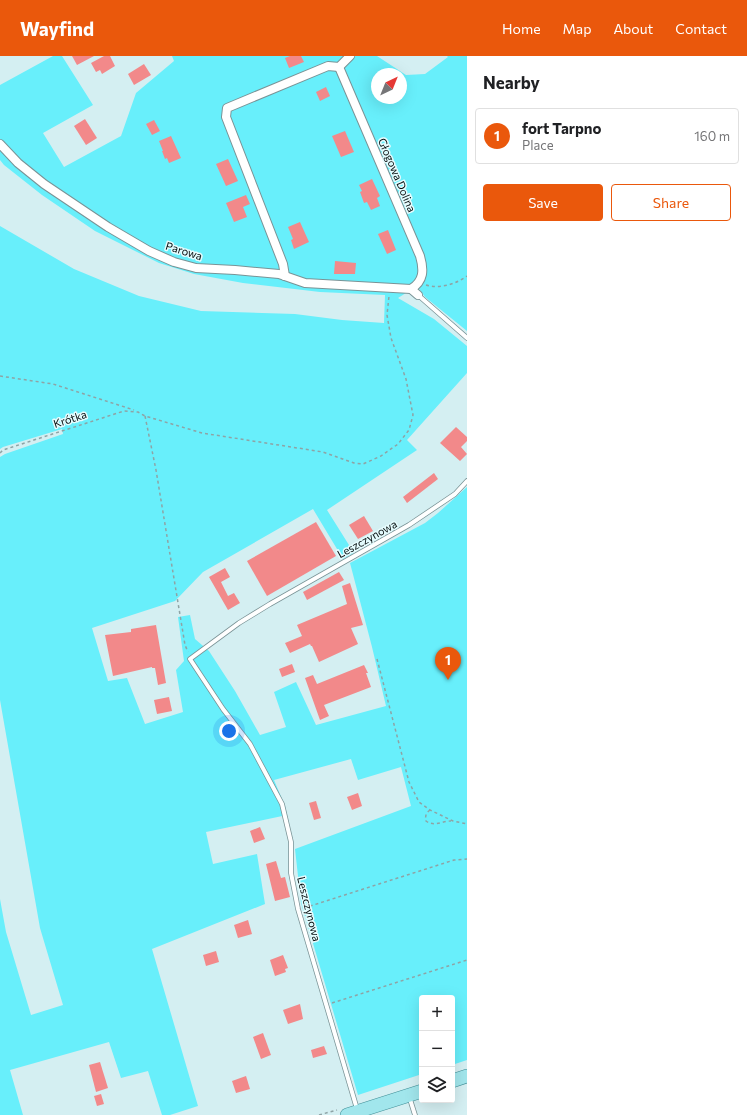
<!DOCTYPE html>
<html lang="en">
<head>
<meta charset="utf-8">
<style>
	:root { --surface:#fff; --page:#f6f6f6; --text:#202124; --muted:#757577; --line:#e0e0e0; --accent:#ea580c }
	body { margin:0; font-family:Commissioner,sans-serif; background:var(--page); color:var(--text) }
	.controls { position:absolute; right:12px; bottom:12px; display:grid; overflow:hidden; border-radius:4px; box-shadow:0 4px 16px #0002 }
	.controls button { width:36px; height:36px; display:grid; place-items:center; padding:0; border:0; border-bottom:1px solid var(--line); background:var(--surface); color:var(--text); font:20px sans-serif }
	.compass { position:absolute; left:371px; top:12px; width:36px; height:36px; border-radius:50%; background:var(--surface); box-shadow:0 4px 16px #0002; rotate:43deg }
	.you { position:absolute; left:229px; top:675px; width:14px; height:14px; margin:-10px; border:3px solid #fff; border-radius:50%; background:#1a73e8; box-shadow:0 0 0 6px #1a73e833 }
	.badge { display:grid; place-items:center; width:26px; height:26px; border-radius:50%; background:var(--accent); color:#fff; font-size:13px; font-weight:700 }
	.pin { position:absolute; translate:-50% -33px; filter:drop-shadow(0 1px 2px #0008) }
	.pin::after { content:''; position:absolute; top:21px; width:14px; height:12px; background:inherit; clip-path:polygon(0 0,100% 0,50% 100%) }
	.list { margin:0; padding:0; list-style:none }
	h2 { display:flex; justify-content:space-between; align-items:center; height:52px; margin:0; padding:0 16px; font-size:17px }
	h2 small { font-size:13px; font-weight:400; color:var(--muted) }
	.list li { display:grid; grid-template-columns:26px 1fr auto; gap:12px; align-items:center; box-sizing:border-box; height:56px; margin:0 8px 8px; padding:0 8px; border:1px solid var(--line); border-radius:4px }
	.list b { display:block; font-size:15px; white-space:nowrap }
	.list p { margin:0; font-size:13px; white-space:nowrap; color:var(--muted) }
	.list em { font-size:13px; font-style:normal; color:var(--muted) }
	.actions { display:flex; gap:8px; padding:12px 16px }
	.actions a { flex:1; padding:9px 0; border:1px solid var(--accent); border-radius:4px; text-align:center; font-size:14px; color:var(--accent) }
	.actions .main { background:var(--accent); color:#fff }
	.icon { flex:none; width:22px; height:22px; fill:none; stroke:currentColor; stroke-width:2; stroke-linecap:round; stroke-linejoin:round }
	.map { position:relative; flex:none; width:467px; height:1059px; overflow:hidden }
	header { display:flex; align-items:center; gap:24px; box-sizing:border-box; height:56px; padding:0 20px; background:var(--accent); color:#fff }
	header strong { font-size:19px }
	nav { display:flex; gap:22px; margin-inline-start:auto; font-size:14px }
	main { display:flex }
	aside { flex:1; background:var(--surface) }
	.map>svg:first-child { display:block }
	.green { fill:#68effb; fill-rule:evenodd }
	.building { fill:#f2898a }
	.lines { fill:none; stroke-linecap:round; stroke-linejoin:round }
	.lane-casing { stroke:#7a9396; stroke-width:5.5 }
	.street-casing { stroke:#7a9396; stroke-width:10 }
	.primary-casing { stroke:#418f97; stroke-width:14 }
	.path { stroke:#8ea3a5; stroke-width:1.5; stroke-dasharray:3 3; stroke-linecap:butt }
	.lane { stroke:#fff; stroke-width:4 }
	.street { stroke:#fff; stroke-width:8 }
	.primary { stroke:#a1e6ec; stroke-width:13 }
	.labels { text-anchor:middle; stroke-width:3; stroke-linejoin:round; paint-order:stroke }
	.street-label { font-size:11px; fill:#050e0f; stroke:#e6fcfe }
</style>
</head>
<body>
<header>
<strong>Wayfind</strong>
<nav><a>Home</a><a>Map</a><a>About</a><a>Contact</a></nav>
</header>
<main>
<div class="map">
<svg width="467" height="1059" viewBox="0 0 467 1059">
	<rect width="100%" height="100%" fill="#d4eff2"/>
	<path class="green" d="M53 0H62L93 49 43 77 64 111 121 80 136 37 174 5 172 0H377L406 19 425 18 448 1 447 0H467V275L425 241 417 230 398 242 434 263 467 290V317L407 384 417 394 327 454 354 497 343 503 313 453 203 516 175 545 92 572 108 625 127 622 145 668 183 656 176 614 184 605 178 561 190 559 195 583 209 595 235 635 260 679 286 671 274 636 296 626 316 669 386 650 372 591 350 507 425 467 438 457 467 431V1004L452 1009V942H422V1018L358 1039 301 847 295 793 411 750 401 711 358 724 351 703 274 724 285 750 287 759 206 776 213 808 257 798 265 848 152 893 198 1050 170 1059H162L148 1015 121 1022 109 986 10 1014 23 1059H0V843L6 876 31 959 63 949 40 872 0 644V401L5 398 63 378 62 373 3 391 0 393V170L74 213 139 240 201 255 295 258 342 264 384 267 385 239 320 236 243 227 194 218 159 207 95 175 42 139 4 109 0 104V29ZM377 18H401V42H377Z"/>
	<g class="building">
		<path d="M72 0H94L77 9Z"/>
		<path d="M104 0H110L115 10 102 18 100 14 96 16 91 7Z"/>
		<path d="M290 0H301L304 6 289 12 285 2Z"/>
		<path d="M144 8 151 19 134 29 128 18Z"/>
		<path d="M326 31 330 40 320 45 316 36Z"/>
		<path d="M85 63 97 82 86 89 74 70Z"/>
		<path d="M154 64 160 75 152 79 146 68Z"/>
		<path d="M345 75 354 96 341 101 332 80Z"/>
		<path d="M171 80 181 102 169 107 167 102 165 103 162 95H163L159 85Z"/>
		<path d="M228 103 238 125 226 130 216 108Z"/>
		<path d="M372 123 380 140 377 142 380 150 371 154 367 146 364 147 360 136 362 135 359 129Z"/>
		<path d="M246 139 250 148 243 151 247 161 234 166 226 147Z"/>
		<path d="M300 166 309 186 294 193 291 184 293 183 288 171Z"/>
		<path d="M388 174 396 194 387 198 378 178Z"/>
		<path d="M335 205 356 207 355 218H334Z"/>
		<path d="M456 371 467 381V385L461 391 467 398 460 405 440 387Z"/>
		<path d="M434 417 438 423 407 447 403 441Z"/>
		<path d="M364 460 373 475 358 483 349 469Z"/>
		<path d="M316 466 336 500 267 540 247 505Z"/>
		<path d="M225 512 230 521 221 526 228 540 234 537 240 547 228 554 209 521Z"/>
		<path d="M339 516 344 524 307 544 303 536Z"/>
		<path d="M350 527 363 569 351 572 358 588 319 606 312 590H311L310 588 290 597 285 587 302 580 297 569 347 548 342 530Z"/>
		<path d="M156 569 166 627 158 629 155 612H152V611L113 620 105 579 131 576V573Z"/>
		<path d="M292 608 295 616 282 621 279 613Z"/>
		<path d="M364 609 368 617H366L371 631 324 649 329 660 320 664 305 622 313 619 317 628Z"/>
		<path d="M169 641 172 655 157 658 154 644Z"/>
		<path d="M358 737 362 750 352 754 347 741Z"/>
		<path d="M316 745 321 762 314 764 309 747Z"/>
		<path d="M260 771 265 783 254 787 250 775Z"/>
		<path d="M276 805 281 822 285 821 290 841 275 845 266 808Z"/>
		<path d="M248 864 252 878 238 882 234 869Z"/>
		<path d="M216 895 219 906 206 910 203 899Z"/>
		<path d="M283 899 288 912 285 913 286 916 275 920 270 904Z"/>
		<path d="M300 948 303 963 288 968 283 954Z"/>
		<path d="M263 977 271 999 261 1003 253 981Z"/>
		<path d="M324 990 327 998 313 1002 311 994Z"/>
		<path d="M100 1006 108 1032 96 1036 89 1009Z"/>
		<path d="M246 1020 250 1033 236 1037 232 1025Z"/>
		<path d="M101 1038 104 1048 97 1050 94 1040Z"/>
	</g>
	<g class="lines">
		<g class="lane-casing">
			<g id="lane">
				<path d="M418 239 467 282"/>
				<path d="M409 1040 415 1059"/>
				<path d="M357 1053 298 853 291 817V786L282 748 250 688 223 653 190 603 239 567 270 548 409 469 455 438 467 425"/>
			</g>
		</g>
		<g class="street-casing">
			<g id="street">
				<path d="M339 11 420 200C424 214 424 225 411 233"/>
				<path d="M339 11 350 0"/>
				<path d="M0 88 18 107 44 128 108 171 149 195 174 206 196 212 235 214 279 218 305 227 411 233 418 239"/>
				<path d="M285 220 283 208 226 61 227 52 328 10 339 11"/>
			</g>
		</g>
		<g class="primary-casing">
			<g id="primary">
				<path d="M452 1025 467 1020"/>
				<path d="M347 1059 422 1035"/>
			</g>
		</g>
		<g class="path">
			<path d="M426 229C440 233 456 228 467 220"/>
			<path d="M0 320 53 328 134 354"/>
			<path d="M145 360 156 414 185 589 188 596"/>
			<path d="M0 397 3 394 124 355 138 356 145 360 202 377 323 396 354 407 363 408 381 400 398 388 409 374 413 359 406 323 391 282 387 259 389 240"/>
			<path d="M377 603 409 726 419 746 430 754 453 765 467 768"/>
			<path d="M430 754C426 757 425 760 426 765 434 771 442 765 451 765"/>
			<path d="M304 852 454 804 467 803"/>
			<path d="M332 947 467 904"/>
			<path d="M319 1059 337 1054"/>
		</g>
		<use href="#lane" class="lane"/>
		<use href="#street" class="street"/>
		<use href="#primary" class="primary"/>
	</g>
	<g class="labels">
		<g class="street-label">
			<text transform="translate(397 119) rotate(67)" y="4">Głogowa Dolina</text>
			<text transform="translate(184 195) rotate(17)" y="4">Parowa</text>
			<text transform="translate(70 363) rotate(-18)" y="4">Krótka</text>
			<text transform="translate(367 483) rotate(-29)" y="4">Leszczynowa</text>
			<text transform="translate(309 853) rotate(76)" y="4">Leszczynowa</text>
		</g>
	</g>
</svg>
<div class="controls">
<button>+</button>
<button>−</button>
<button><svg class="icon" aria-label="layers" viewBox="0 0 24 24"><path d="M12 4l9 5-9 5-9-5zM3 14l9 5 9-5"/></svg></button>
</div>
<svg class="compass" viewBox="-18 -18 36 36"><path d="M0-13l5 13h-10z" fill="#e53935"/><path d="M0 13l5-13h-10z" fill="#757577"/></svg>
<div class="you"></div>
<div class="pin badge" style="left:448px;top:624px">1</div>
</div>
<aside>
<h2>Nearby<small></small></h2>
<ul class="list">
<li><span class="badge">1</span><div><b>fort Tarpno</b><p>Place</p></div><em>160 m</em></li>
</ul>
<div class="actions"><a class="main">Save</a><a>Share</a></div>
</aside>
</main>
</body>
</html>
